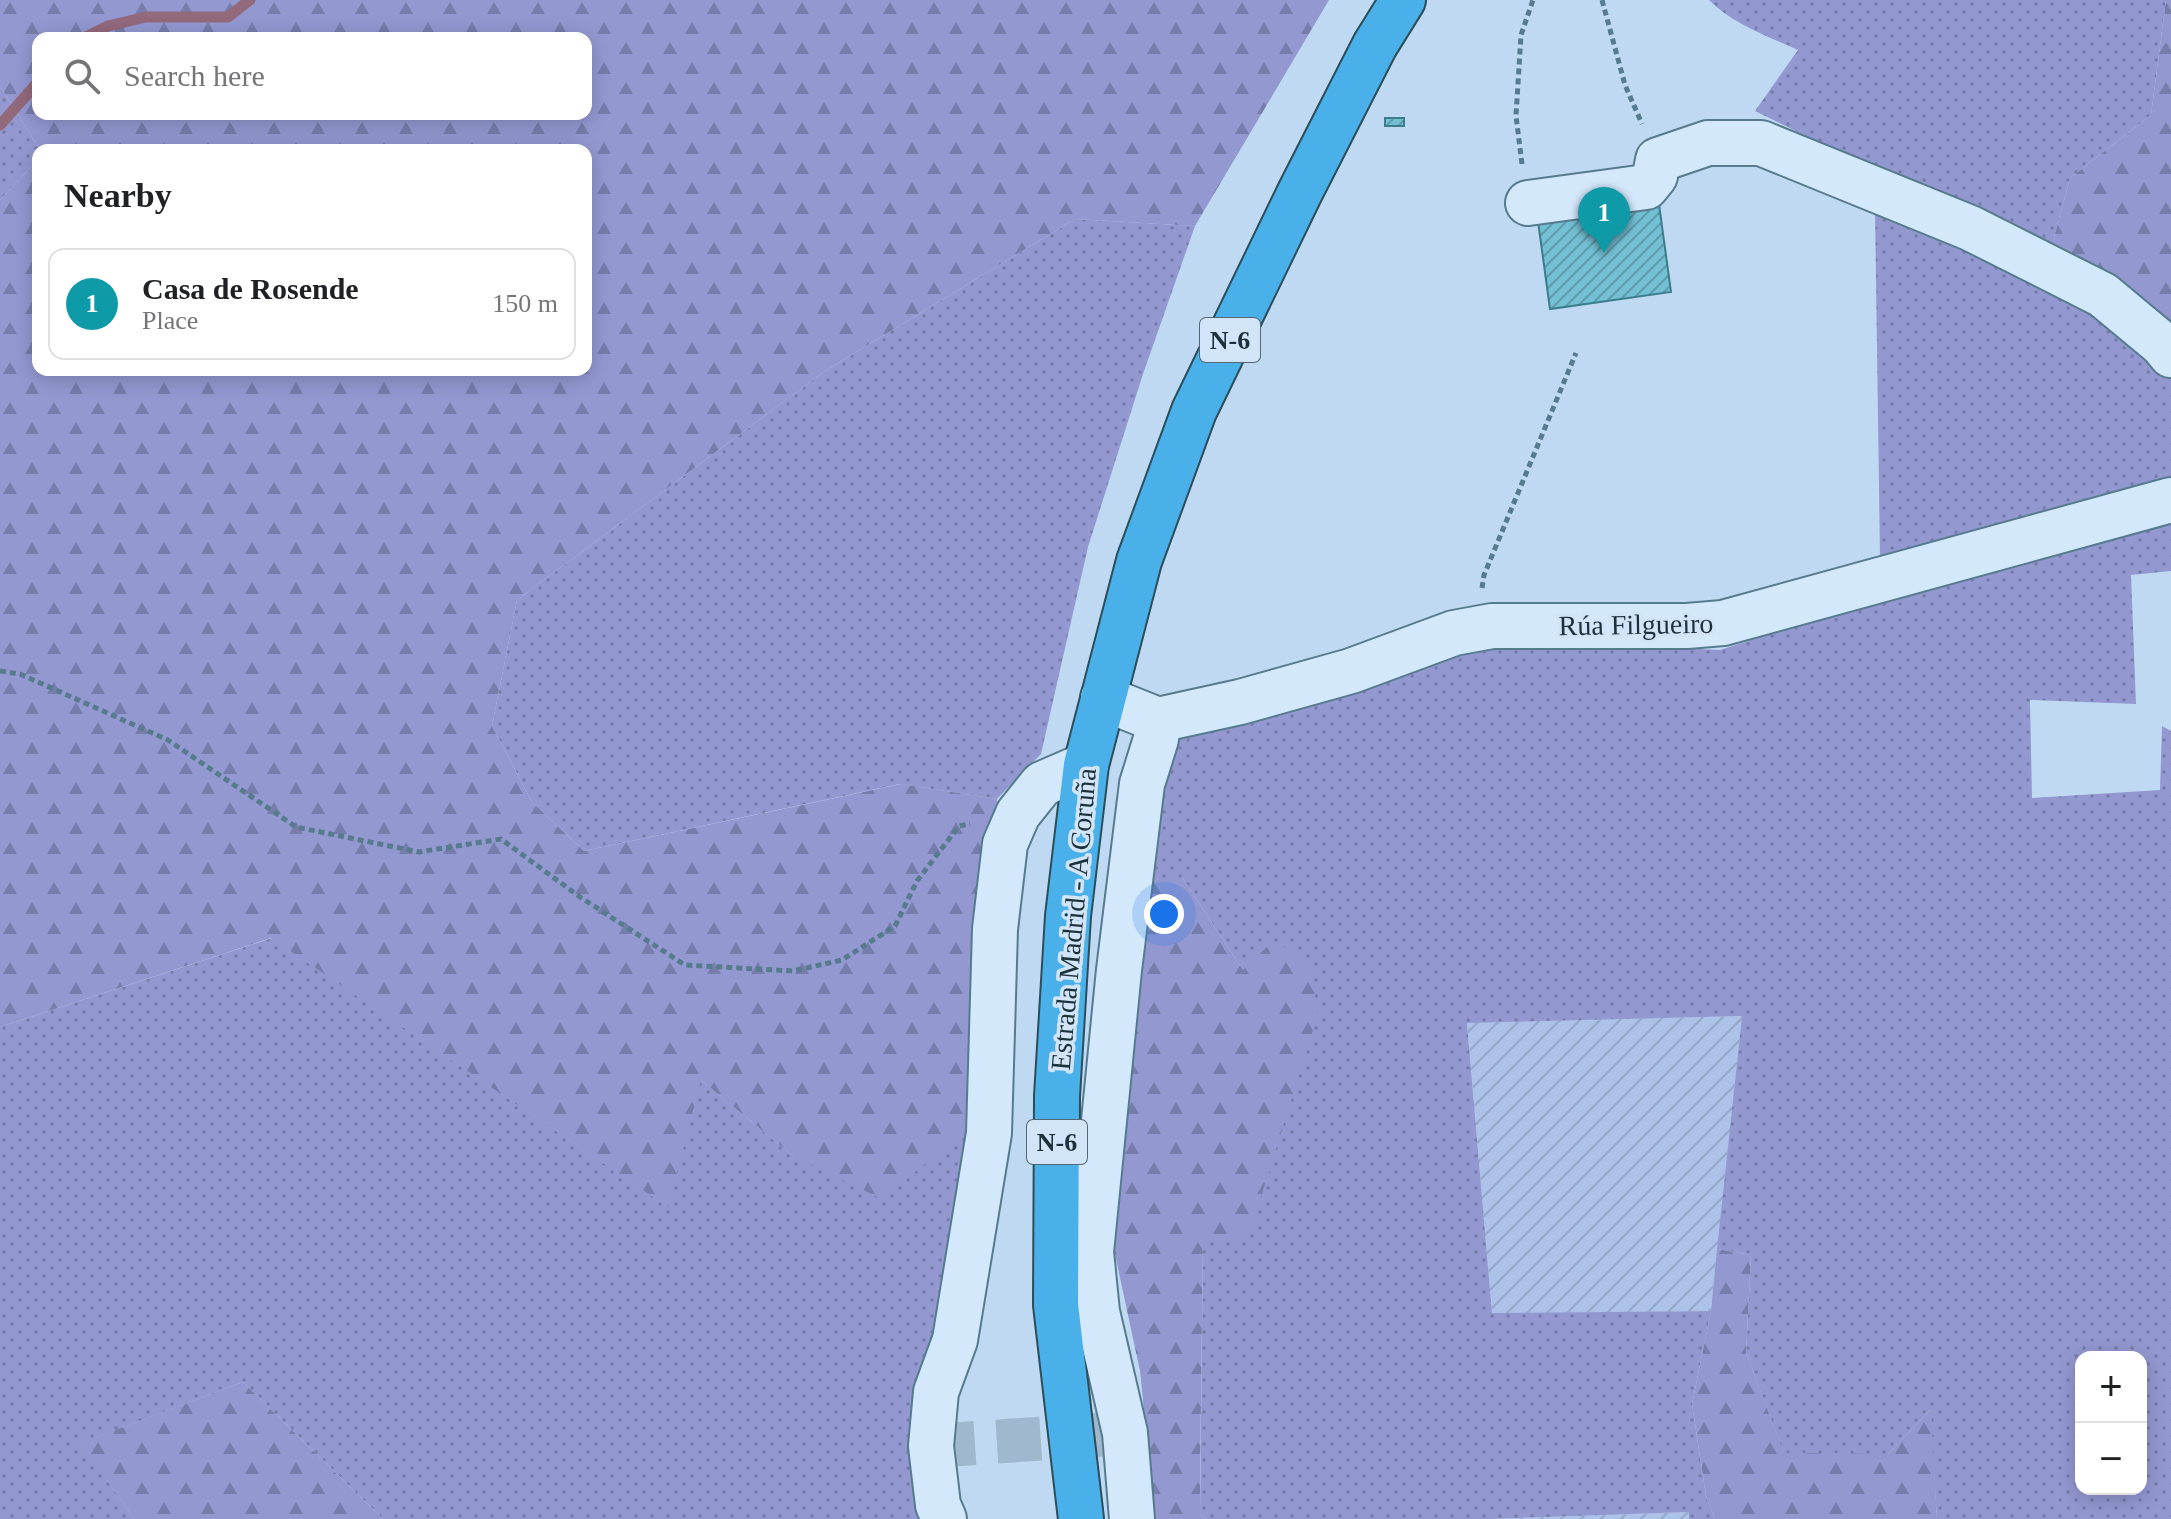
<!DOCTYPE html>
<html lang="en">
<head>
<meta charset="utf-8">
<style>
	:root { --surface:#fff; --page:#f2f2f2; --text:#202124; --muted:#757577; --line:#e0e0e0; --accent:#21a187 }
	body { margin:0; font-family:"Times New Roman",serif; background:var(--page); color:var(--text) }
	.controls { position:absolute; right:24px; bottom:24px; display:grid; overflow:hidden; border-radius:16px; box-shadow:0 4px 20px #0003 }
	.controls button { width:72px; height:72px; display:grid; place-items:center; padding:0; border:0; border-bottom:2px solid var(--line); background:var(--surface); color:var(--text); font:40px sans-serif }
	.you { position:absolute; left:1164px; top:914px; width:28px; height:28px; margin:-20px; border:6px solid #fff; border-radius:50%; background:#1a73e8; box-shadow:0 0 0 12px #1a73e833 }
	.badge { display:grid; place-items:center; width:52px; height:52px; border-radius:50%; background:var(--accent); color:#fff; font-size:26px; font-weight:700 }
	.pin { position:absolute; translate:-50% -66px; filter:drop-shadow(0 2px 4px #0008) }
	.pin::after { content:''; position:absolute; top:42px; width:28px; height:24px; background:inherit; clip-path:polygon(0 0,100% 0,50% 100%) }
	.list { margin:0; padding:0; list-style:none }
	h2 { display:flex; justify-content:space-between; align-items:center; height:104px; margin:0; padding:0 32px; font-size:34px }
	h2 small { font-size:26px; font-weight:400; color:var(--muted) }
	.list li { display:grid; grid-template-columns:52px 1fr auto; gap:24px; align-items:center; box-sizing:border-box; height:112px; margin:0 16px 16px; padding:0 16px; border:2px solid var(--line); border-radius:16px }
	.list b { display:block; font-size:30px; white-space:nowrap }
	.list p { margin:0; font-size:26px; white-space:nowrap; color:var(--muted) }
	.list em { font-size:26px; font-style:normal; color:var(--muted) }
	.icon { flex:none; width:44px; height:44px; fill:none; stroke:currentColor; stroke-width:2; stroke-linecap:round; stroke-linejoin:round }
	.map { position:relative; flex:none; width:2171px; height:1519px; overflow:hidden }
	.search { position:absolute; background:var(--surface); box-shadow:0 4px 20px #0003; left:32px; top:32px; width:560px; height:88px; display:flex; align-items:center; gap:20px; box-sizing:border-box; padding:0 28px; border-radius:16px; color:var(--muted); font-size:30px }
	.panel { position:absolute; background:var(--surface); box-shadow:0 4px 20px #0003; left:32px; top:144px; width:560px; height:232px; border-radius:16px }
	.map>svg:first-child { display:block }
	.farmland { fill:url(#farmland-furrows) }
	.grass { fill:url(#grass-dots); fill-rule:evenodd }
	.forest { fill:url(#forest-firs); fill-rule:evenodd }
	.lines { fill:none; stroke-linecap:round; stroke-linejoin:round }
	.stream { stroke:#93697c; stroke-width:11 }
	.building { fill:url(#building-hatch); stroke:#3a7e8e; stroke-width:2 }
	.minor-tunnel { stroke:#9fb8cd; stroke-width:44; stroke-dasharray:44 22; stroke-linecap:butt }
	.minor-casing { stroke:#567b8d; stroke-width:48 }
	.highway-casing { stroke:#2b4e5a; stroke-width:48 }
	.path { stroke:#567b8d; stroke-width:5; stroke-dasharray:6 4; stroke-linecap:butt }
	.minor { stroke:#d4e8fc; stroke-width:44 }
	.highway { stroke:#49b0e9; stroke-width:44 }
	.labels { text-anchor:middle; stroke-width:7; stroke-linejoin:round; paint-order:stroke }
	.shield { fill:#d1e4f8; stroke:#526774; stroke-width:2 }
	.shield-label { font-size:26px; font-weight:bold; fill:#1c323b }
	.street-label { font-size:28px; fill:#1c323b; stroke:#d1e4f8 }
</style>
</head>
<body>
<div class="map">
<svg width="2171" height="1519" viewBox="0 0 2171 1519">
	<defs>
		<pattern id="farmland-furrows" width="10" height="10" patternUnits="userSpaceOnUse" patternTransform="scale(2)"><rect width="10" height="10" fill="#adc2e8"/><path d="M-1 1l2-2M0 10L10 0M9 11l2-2" fill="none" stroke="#94a7c8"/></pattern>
		<pattern id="grass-dots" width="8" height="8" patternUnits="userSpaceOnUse" patternTransform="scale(2)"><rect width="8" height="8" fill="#9398d1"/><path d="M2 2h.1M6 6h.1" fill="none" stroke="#777dab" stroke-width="1.8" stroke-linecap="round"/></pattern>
		<pattern id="forest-firs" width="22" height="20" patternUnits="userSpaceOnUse" patternTransform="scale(2)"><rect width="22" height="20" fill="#9398d1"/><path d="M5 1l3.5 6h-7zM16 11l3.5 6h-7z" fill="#777dab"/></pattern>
		<pattern id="building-hatch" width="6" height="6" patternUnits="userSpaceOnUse" patternTransform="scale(2)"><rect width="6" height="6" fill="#73bfd3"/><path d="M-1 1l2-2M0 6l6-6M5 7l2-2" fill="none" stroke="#5e9cac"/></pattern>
	</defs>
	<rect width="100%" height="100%" fill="#c0d9f2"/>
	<g class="farmland">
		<path d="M1742 1016 1711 1311 1492 1314 1467 1022Z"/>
		<path d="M1689 1512V1519H1490Z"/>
	</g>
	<g class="grass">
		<path d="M1709 0H2166L2151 115 2070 178 2049 256 1755 111 1798 50C1767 36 1733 24 1709 0Z"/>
		<path d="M0 86 40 150H38V159L0 200Z"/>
		<path d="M1875 208 2044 279 2156 354 2171 380V482L1880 558Z"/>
		<path d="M1075 219 1195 226 1143 374 1088 547 1041 754 997 799 900 784 584 851 532 802 492 726 517 600 825 371Z"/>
		<path d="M2171 524V571L2131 575 2136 704 2030 700 2032 798 2160 790 2162 726 2171 731V1519H1937L1930 1410 1888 1454H1784L1746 1353 1751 1255 1717 1249 1742 1016 1467 1023 1492 1313 1711 1311 1692 1404 1706 1496 1715 1519H1689V1512L1490 1519H1207L1200 1515 1203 1239 1243 970 1183 879H1139L1165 739 1378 676 1500 646 1579 643 1720 650 1842 611 2033 558ZM2081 1357H2141V1489H2081Z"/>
		<path d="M272 938 667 1206 700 1079 793 1156 975 1123 935 1519H383L243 1382 82 1443 134 1519H0V1027Z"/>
	</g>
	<g class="forest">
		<path d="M0 0H1329L1195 226 1075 219 825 371 517 600 492 726 532 802 584 851 901 784 997 799 975 1123 882 1199 793 1156 701 1080 668 1207 271 938 0 1027V200L38 159V370H586V150H40L0 86ZM38 38H586V114H38Z"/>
		<path d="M2166 0H2171V338L2049 256 2070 178 2151 115Z"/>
		<path d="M1139 879H1183L1243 970 1273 941 1309 959 1318 1014 1247 1242 1203 1240 1200 1481V1515L1207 1519H1155L1140 1371 1110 1231Z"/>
		<path d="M1717 1249 1751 1255 1746 1353 1784 1453 1888 1454 1931 1409 1937 1519H1715L1706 1496 1692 1404 1711 1311Z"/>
		<path d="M243 1382 383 1519H134L81 1443Z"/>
	</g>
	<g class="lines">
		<g class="stream">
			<path d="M84 38 108 26 146 17H228L250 0"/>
			<path d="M0 125 38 82"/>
		</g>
	</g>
	<g class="building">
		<rect x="1385" y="118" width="19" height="8"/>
		<path d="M1658 197 1671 292 1550 309 1537 214Z"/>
	</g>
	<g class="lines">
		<path class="minor-tunnel" d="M931 1446 1125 1433"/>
		<g class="minor-casing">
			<g id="minor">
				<path d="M1528 203 1646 187 1655 176 1658 160 1708 143H1761L1970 228 2103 295 2162 344 2171 355"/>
				<path d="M1103 698 1158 720 1240 702 1351 671 1454 633 1492 626H1687L1723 623 2171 500"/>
				<path d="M944 1519 938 1505 931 1446 936 1392 955 1340 989 1133 995 929 1005 844 1018 814 1042 784 1086 765"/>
				<path d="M1132 1519 1125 1433 1097 1312 1091 1252 1119 970 1142 784 1156 739 1158 720"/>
			</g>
		</g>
		<g class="highway-casing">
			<path id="highway" d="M1081 1519 1056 1305 1057 1096 1068 916 1086 765 1139 561 1194 411 1300 192 1375 45 1403 0"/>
		</g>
		<g class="path">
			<path d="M1602 0 1625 85 1642 124"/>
			<path d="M1522 164 1516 116 1521 35 1533 0"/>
			<path d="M1482 588 1484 575 1576 353"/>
			<path d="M0 671 20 674 168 740 296 827 419 852 501 839 580 897 685 965 793 971 842 960 895 926 917 881 959 826 970 824"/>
		</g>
		<use href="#minor" class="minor"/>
		<use href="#highway" class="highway"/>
	</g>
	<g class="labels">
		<g class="shield">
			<rect x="1200" y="318" width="60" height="44" rx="6"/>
			<rect x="1027" y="1120" width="60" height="44" rx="6"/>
		</g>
		<g class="shield-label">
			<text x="1230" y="349">N-6</text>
			<text x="1057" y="1151">N-6</text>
		</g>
		<g class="street-label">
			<text transform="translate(1636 624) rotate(-1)" y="10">Rúa Filgueiro</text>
			<text transform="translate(1073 919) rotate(-85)" y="10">Estrada Madrid - A Coruña</text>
		</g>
	</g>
</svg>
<div class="controls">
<button>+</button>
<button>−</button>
</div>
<div class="you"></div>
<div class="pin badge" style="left:1604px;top:253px;background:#0f9aa8">1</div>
<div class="search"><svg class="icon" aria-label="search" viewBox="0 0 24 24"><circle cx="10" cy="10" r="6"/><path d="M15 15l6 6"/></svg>Search here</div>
<section class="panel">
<h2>Nearby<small></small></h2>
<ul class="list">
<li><span class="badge" style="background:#0f9aa8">1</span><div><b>Casa de Rosende</b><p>Place</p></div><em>150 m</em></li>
</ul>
</section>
</div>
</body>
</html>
